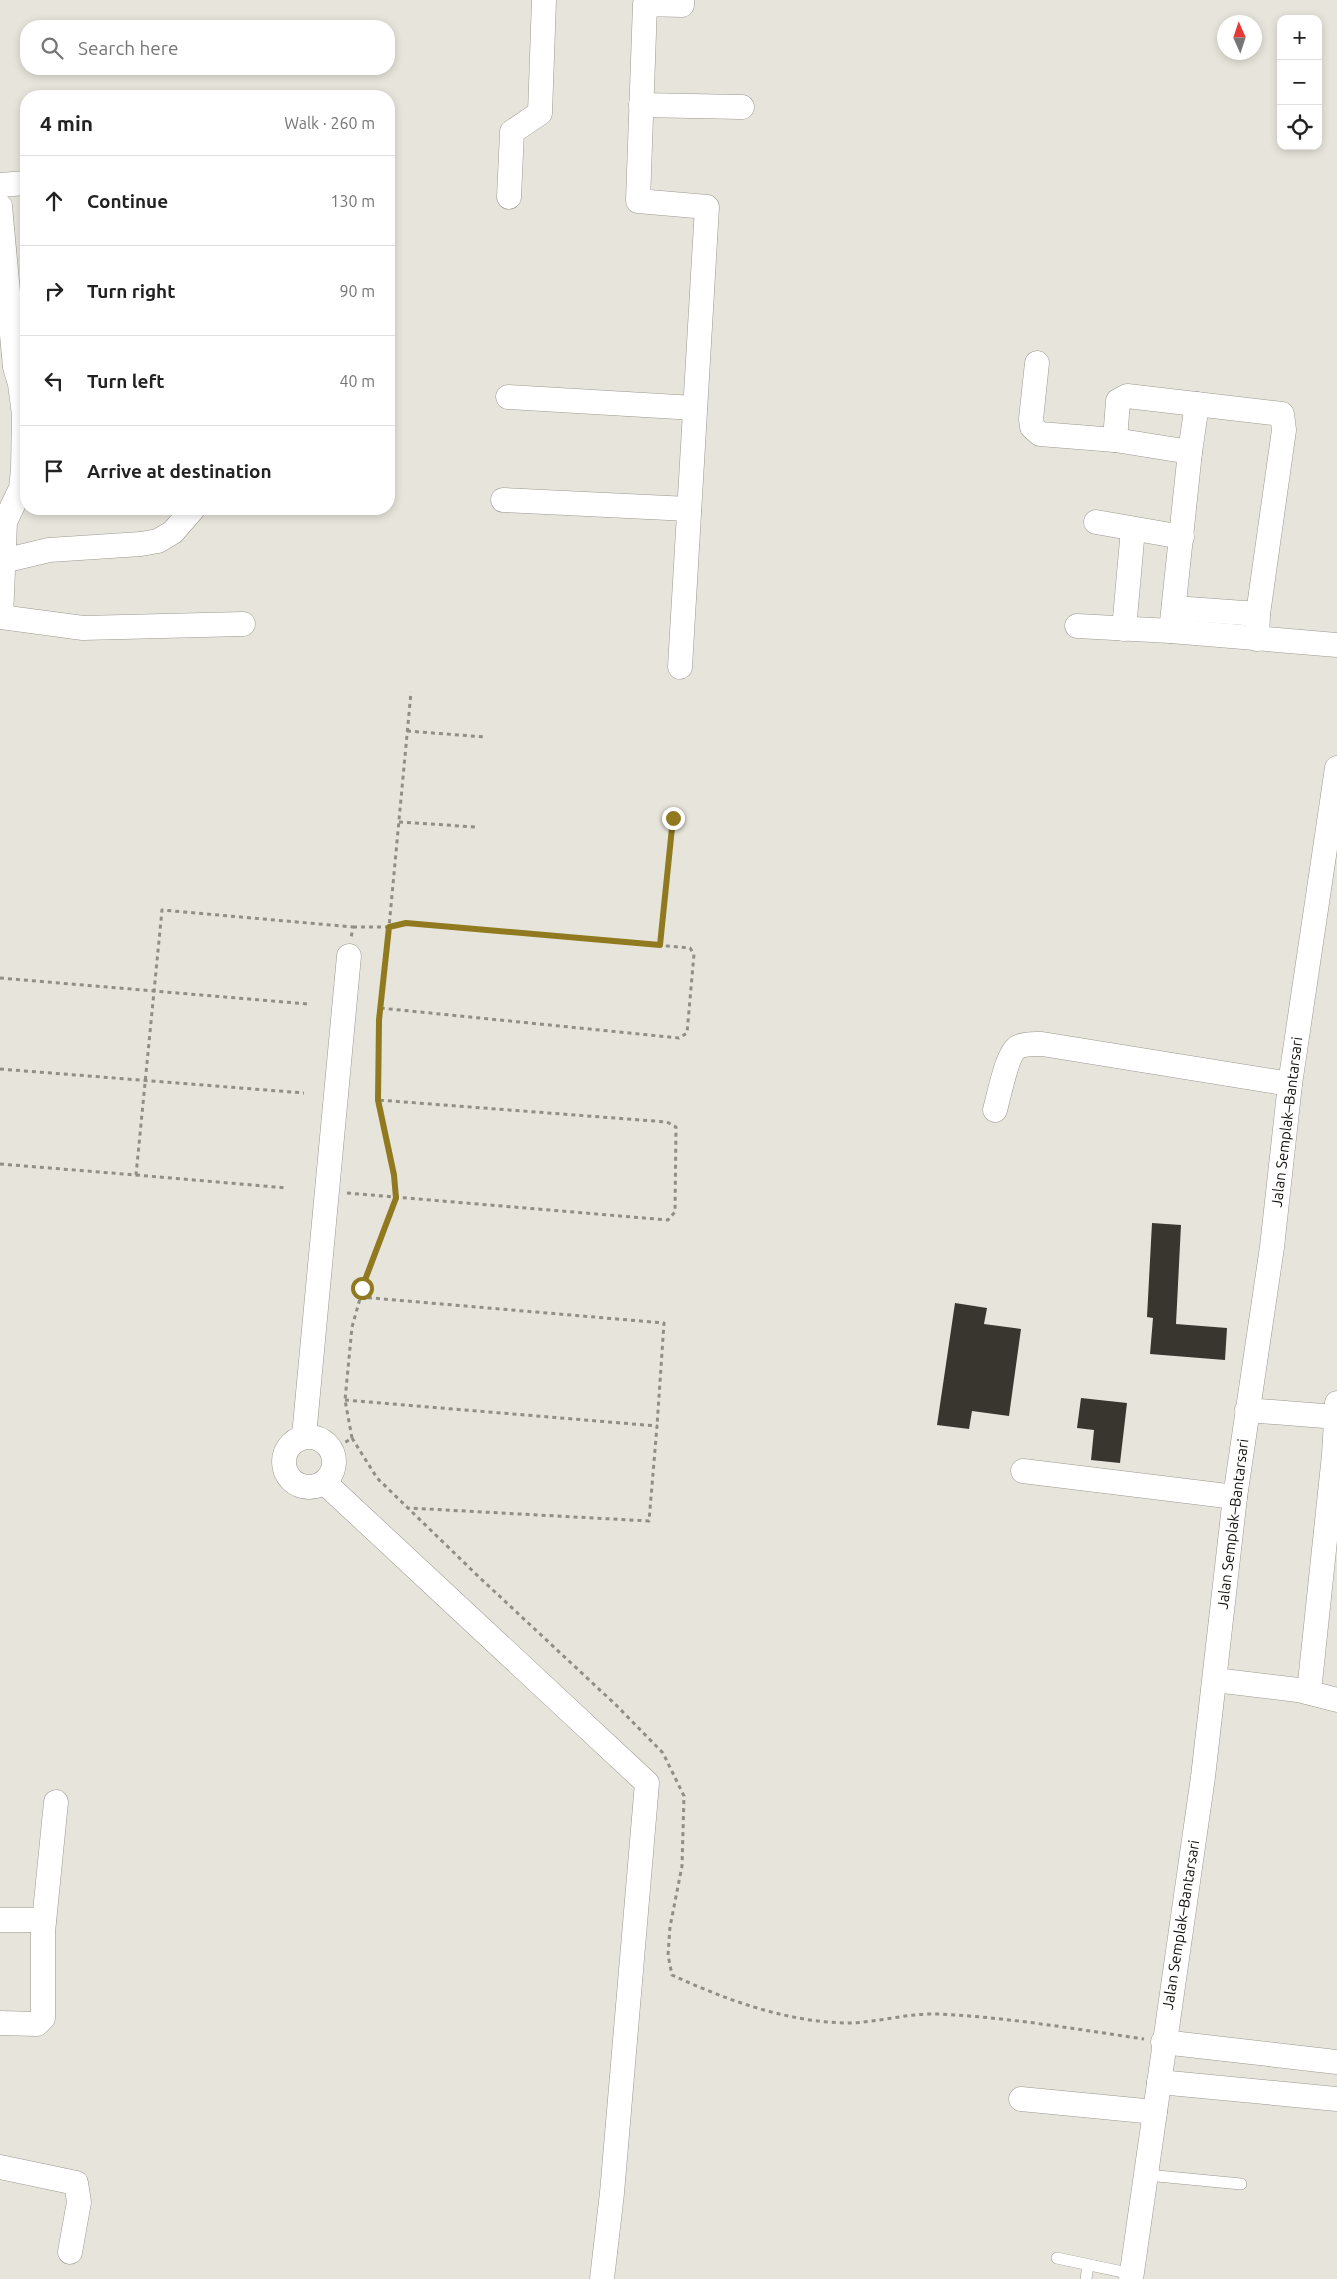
<!DOCTYPE html>
<html lang="en">
<head>
<meta charset="utf-8">
<style>
	:root { --surface:#fff; --page:#f6f6f6; --text:#222; --muted:#767676; --line:#e0e0e0 }
	body { margin:0; font-family:Ubuntu,sans-serif; background:var(--page); color:var(--text) }
	.controls { position:absolute; right:15px; top:15px; display:grid; overflow:hidden; border-radius:10px; box-shadow:0 2px 8px #0003 }
	.controls button { width:45px; height:45px; display:grid; place-items:center; padding:0; border:0; border-bottom:1px solid var(--line); background:var(--surface); color:var(--text); font:25px sans-serif }
	.compass { position:absolute; left:1217px; top:15px; width:45px; height:45px; border-radius:50%; background:var(--surface); box-shadow:0 2px 8px #0003; rotate:357deg }
	.stop { position:absolute; width:15px; height:15px; margin:-11px; border:4px solid #90791f; border-radius:50%; background:#fff }
	.stop.end { background:#90791f; border-color:#fff; box-shadow:0 1px 5px #0008 }
	.list { margin:0; padding:0; list-style:none }
	h2 { display:flex; justify-content:space-between; align-items:center; height:65px; margin:0; padding:0 20px; font-size:21px }
	h2 small { font-size:16px; font-weight:400; color:var(--muted) }
	.list li { display:grid; grid-template-columns:32px 1fr auto; gap:15px; align-items:center; box-sizing:border-box; height:90px; padding:0 20px; border-top:1px solid var(--line) }
	.list b { display:block; font-size:19px; white-space:nowrap }
	.list em { font-size:16px; font-style:normal; color:var(--muted) }
	.icon { flex:none; width:28px; height:28px; fill:none; stroke:currentColor; stroke-width:2; stroke-linecap:round; stroke-linejoin:round }
	.map { position:relative; flex:none; width:1337px; height:2279px; overflow:hidden }
	.search { position:absolute; background:var(--surface); box-shadow:0 2px 8px #0003; left:20px; top:20px; width:375px; height:55px; display:flex; align-items:center; gap:12px; box-sizing:border-box; padding:0 18px; border-radius:20px; color:var(--muted); font-size:19px }
	.panel { position:absolute; background:var(--surface); box-shadow:0 2px 8px #0003; left:20px; top:90px; width:375px; height:425px; border-radius:20px }
	.map>svg:first-child { display:block }
	.building { fill:#38362f }
	.lines { fill:none; stroke-linecap:round; stroke-linejoin:round }
	.lane-casing { stroke:#9a988f; stroke-width:12 }
	.street-casing { stroke:#9a988f; stroke-width:25 }
	.path { stroke:#908e87; stroke-width:3; stroke-dasharray:4 4; stroke-linecap:butt }
	.lane { stroke:#fff; stroke-width:11 }
	.street { stroke:#fff; stroke-width:24 }
	.route { stroke:#90791f; stroke-width:6 }
	.labels { text-anchor:middle; stroke-width:5; stroke-linejoin:round; paint-order:stroke }
	.street-label { font-size:15px; fill:#100f0b; stroke:#fff }
</style>
</head>
<body>
<div class="map">
<svg width="1337" height="2279" viewBox="0 0 1337 2279">
	<rect width="100%" height="100%" fill="#e7e5db"/>
	<g class="building">
		<path d="M1152 1223 1181 1225 1176 1324 1227 1328 1225 1360 1150 1354 1153 1318 1147 1317Z"/>
		<path d="M955 1303 987 1308 984 1324 1021 1329 1009 1416 972 1411 969 1429 937 1425Z"/>
		<path d="M1081 1398 1127 1403 1120 1463 1091 1460 1094 1430 1077 1428Z"/>
	</g>
	<g class="lines">
		<g class="lane-casing">
			<g id="lane">
				<path d="M1147 2175 1241 2184"/>
				<path d="M1057 2258 1132 2274"/>
				<path d="M1086 2279 1088 2265"/>
			</g>
		</g>
		<g class="street-casing">
			<g id="street">
				<path d="M641 105 742 107"/>
				<path d="M0 185 26 183"/>
				<path d="M509 197 512 132 540 113 544 0"/>
				<path d="M0 206 15 367 20 384 24 415 23 470 21 488 5 522 1 617"/>
				<path d="M1037 363 1031 419 1032 427 1040 434 1115 440 1190 452"/>
				<path d="M508 397 695 408"/>
				<path d="M1115 440 1118 401 1127 396 1282 414 1284 430 1258 614 1257 639"/>
				<path d="M503 500 689 509"/>
				<path d="M1096 522 1182 537"/>
				<path d="M3 561 49 550 141 544 158 541 173 532 193 509"/>
				<path d="M1174 608 1258 614"/>
				<path d="M0 617 83 628 243 624"/>
				<path d="M1077 626 1171 631 1337 645"/>
				<path d="M1124 629 1133 529"/>
				<path d="M1171 631 1190 452 1197 404"/>
				<path d="M680 667 707 207 638 201 645 4 682 5V0"/>
				<path d="M995 1110C999 1096 1007 1053 1018 1047 1026 1043 1034 1044 1042 1044L1290 1084"/>
				<path d="M1247 1410 1337 1417"/>
				<path d="M304 1436 349 956"/>
				<circle cx="309" cy="1462" r="25"/>
				<path d="M1023 1471 1235 1497"/>
				<path d="M325 1483 647 1783 612 2193 602 2279"/>
				<path d="M1215 1680 1298 1690 1337 1700"/>
				<path d="M1309 1692 1334 1455 1337 1403"/>
				<path d="M0 1920H44"/>
				<path d="M0 2023 37 2024 43 2018V1932L56 1802"/>
				<path d="M1163 2042 1337 2062"/>
				<path d="M1159 2082 1337 2099"/>
				<path d="M1021 2099 1155 2112"/>
				<path d="M0 2167 76 2183 79 2202 70 2252"/>
				<path d="M1131 2279 1203 1777 1235 1497 1272 1247 1290 1084 1337 768"/>
			</g>
		</g>
		<g class="path">
			<path d="M407 731 485 737"/>
			<path d="M399 822 476 827"/>
			<path d="M353 927H389L411 692"/>
			<path d="M660 945 673 818"/>
			<path d="M0 978 308 1004"/>
			<path d="M0 1069 304 1093"/>
			<path d="M0 1164 136 1175 162 910 353 927 351 938"/>
			<path d="M136 1175 287 1188"/>
			<path d="M347 1193 668 1220 675 1212 676 1127 667 1122 378 1100"/>
			<path d="M360 1297 664 1323 657 1426"/>
			<path d="M345 1400 657 1426 649 1521 409 1508"/>
			<path d="M352 1438 377 1478 479 1577 616 1705 663 1753 684 1796 682 1866 670 1927 668 1955 672 1975C726 2000 787 2022 846 2023 876 2023 907 2013 937 2014 1006 2017 1075 2029 1144 2039"/>
			<path d="M332 1451 352 1438 345 1400 352 1327 363 1288 396 1198 395 1175 378 1100 379 1020 389 927 406 923 690 948 694 954 687 1033 679 1038 380 1008"/>
		</g>
		<use href="#lane" class="lane"/>
		<use href="#street" class="street"/>
	</g>
	<g class="lines">
		<path class="route" d="M362 1288 396 1198 394 1175 378 1100 379 1020 389 927 406 923 660 945 673 818"/>
	</g>
	<g class="labels">
		<g class="street-label">
			<text transform="translate(1287 1122) rotate(-83)" y="5">Jalan Semplak–Bantarsari</text>
			<text transform="translate(1233 1524) rotate(-83)" y="5">Jalan Semplak–Bantarsari</text>
			<text transform="translate(1181 1925) rotate(-81)" y="5">Jalan Semplak–Bantarsari</text>
		</g>
	</g>
</svg>
<div class="controls">
<button>+</button>
<button>−</button>
<button><svg class="icon" aria-label="locate" viewBox="0 0 24 24"><circle cx="12" cy="12" r="6"/><path d="M12 2v4M12 18v4M2 12h4M18 12h4"/></svg></button>
</div>
<svg class="compass" viewBox="-18 -18 36 36"><path d="M0-13l5 13h-10z" fill="#e53935"/><path d="M0 13l5-13h-10z" fill="#767676"/></svg>
<div class="stop" style="left:362px;top:1288px"></div>
<div class="stop end" style="left:673px;top:818px"></div>
<div class="search"><svg class="icon" aria-label="search" viewBox="0 0 24 24"><circle cx="10" cy="10" r="6"/><path d="M15 15l6 6"/></svg>Search here</div>
<section class="panel">
<h2>4 min<small>Walk · 260 m</small></h2>
<ul class="list">
<li><svg class="icon" aria-label="ahead" viewBox="0 0 24 24"><path d="M12 20V5M6 11l6-6 6 6"/></svg><div><b>Continue</b></div><em>130 m</em></li>
<li><svg class="icon" aria-label="right" viewBox="0 0 24 24"><path d="M7 20v-9h11M14 6l5 5-5 5"/></svg><div><b>Turn right</b></div><em>90 m</em></li>
<li><svg class="icon" aria-label="left" viewBox="0 0 24 24"><path d="M17 20v-9H6M10 6l-5 5 5 5"/></svg><div><b>Turn left</b></div><em>40 m</em></li>
<li><svg class="icon" aria-label="arrive" viewBox="0 0 24 24"><path d="M6 21V4h12l-3 4 3 4H6"/></svg><div><b>Arrive at destination</b></div></li>
</ul>
</section>
</div>
</body>
</html>
